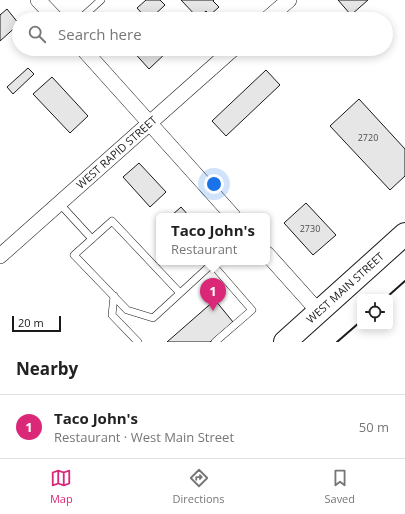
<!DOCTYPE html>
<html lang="en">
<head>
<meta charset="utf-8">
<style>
	:root { --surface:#fff; --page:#f6f6f6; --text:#222; --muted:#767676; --line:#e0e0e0; --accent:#db2777 }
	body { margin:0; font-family:"Open Sans",sans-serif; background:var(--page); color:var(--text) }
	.controls { position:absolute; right:12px; bottom:12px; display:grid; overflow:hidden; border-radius:6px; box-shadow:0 2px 10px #0003 }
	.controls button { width:36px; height:36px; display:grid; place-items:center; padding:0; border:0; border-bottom:1px solid var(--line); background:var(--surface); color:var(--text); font:20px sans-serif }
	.scale { position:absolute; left:12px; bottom:10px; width:49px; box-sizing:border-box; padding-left:4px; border:2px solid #1a1a1a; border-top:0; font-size:11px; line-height:14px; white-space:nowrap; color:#1a1a1a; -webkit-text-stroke:3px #fff; paint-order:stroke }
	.you { position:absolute; left:214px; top:184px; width:14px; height:14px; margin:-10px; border:3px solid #fff; border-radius:50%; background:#1a73e8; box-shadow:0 0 0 6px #1a73e833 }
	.badge { display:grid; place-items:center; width:26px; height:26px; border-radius:50%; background:var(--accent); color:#fff; font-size:13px; font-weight:700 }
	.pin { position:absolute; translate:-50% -33px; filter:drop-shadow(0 1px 2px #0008) }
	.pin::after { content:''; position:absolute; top:21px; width:14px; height:12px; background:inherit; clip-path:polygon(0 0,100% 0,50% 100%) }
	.popup { position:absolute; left:156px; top:213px; width:114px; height:52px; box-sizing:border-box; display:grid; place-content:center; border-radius:6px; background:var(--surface); filter:drop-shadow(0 1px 3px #0005); font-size:13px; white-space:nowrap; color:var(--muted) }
	.popup b { font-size:15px; color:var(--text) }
	.popup::after { content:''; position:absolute; left:50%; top:100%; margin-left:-8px; border:8px solid transparent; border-top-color:var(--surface) }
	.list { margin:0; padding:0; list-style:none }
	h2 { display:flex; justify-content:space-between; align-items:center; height:52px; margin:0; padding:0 16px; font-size:17px }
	h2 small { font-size:13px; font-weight:400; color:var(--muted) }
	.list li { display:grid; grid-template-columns:26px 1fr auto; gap:12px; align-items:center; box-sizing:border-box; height:64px; padding:0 16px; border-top:1px solid var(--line) }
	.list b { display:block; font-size:15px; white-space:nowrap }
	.list p { margin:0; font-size:13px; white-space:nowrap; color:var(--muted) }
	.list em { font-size:13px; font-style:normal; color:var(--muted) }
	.icon { flex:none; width:22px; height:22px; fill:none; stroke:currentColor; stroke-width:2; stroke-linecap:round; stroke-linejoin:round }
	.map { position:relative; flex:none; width:405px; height:342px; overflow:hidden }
	.search { position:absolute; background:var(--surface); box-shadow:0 2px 10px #0003; left:12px; right:12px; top:12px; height:44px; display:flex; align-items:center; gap:10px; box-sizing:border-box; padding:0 14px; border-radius:22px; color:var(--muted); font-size:15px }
	.sheet { height:116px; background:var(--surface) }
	nav { display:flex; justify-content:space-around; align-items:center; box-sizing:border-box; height:56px; border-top:1px solid var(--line); background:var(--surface); font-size:11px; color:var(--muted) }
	nav a { display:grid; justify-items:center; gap:2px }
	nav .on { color:var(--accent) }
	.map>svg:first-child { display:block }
	.building { fill:#e6e6e6; stroke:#1a1a1a }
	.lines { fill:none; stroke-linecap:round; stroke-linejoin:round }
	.lane-casing { stroke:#1a1a1a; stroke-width:8 }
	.street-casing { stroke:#1a1a1a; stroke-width:16 }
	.primary-casing { stroke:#1a1a1a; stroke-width:24 }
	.lane { stroke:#fff; stroke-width:7 }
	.street { stroke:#fff; stroke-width:15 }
	.primary { stroke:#fff; stroke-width:22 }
	.wall { stroke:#1a1a1a; stroke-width:2 }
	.labels { text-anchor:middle; stroke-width:3; stroke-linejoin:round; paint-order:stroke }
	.number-label { font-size:9px; fill:#4d4d4d }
	.street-label { font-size:11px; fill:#1a1a1a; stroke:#fff }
</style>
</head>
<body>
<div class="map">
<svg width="405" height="342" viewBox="0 0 405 342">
	<rect width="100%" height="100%" fill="#fff"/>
	<g class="building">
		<path d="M146 0H160L165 5 150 19H147L137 8Z"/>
		<path d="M181 0H214L213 1 219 7 210 15 206 11 198 18Z"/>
		<path d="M338 0H368L351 15Z"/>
		<path d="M7 9 19 24 0 41V15Z"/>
		<path d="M131 49H168L169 50 149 69Z"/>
		<path d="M28 68 34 74 13 94 7 87Z"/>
		<path d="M266 70 280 85 226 136 212 121Z"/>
		<path d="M52 77 88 116 70 133 33 94Z"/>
		<path d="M359 99 405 149V176L390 190 330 126Z"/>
		<path d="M139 163 166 192 150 207 123 177Z"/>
		<path d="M306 203 336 235 313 255 284 223Z"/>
		<path d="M181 207 189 216H171Z"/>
		<path d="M215 300 233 322 210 342H167Z"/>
	</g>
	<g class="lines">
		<g class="lane-casing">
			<g id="lane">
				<path d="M80 19 101 0"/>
				<path d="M59 203 92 239"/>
				<path d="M212 264 252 310 215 342"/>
				<path d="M180 293 112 221 74 255 127 310 153 318 214 262"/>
				<path d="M114 296 112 315 138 342"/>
			</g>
		</g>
		<g class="street-casing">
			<g id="street">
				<path d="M38 0 56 19"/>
				<path d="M267 19 289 0"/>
				<path d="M83 49 233 216"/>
				<path d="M267 254 319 312"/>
				<path id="s1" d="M0 256 233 49"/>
			</g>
		</g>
		<g class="primary-casing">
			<g id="primary">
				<path id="s2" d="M285 342 405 234"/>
			</g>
		</g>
		<use href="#lane" class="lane"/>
		<use href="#street" class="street"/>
		<use href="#primary" class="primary"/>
		<g class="wall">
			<path d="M387 297 405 281"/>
			<path d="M337 342 360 322"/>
		</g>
	</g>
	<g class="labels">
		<g class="number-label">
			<text x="368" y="141">2720</text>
			<text x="310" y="232">2730</text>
		</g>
		<g class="street-label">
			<text dy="4" stroke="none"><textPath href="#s1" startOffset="156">WEST RAPID STREET</textPath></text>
			<text dy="4" stroke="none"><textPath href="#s2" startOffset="81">WEST MAIN STREET</textPath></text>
		</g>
	</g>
</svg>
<div class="controls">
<button><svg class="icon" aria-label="locate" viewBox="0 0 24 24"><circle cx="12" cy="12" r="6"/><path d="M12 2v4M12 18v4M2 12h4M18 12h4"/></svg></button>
</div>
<div class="scale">20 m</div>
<div class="you"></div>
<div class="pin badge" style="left:213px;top:311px">1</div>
<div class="popup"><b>Taco John's</b>Restaurant</div>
<div class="search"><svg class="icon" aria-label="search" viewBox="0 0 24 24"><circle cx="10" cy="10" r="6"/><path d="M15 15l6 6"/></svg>Search here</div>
</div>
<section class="sheet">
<h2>Nearby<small></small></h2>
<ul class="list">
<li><span class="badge">1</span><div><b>Taco John's</b><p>Restaurant · West Main Street</p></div><em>50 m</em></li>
</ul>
</section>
<nav>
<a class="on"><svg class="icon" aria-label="map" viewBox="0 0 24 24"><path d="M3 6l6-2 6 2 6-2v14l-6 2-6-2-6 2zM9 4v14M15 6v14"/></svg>Map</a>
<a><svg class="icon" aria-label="directions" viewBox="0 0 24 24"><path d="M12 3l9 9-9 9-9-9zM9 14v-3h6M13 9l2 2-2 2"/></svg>Directions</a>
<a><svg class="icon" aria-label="saved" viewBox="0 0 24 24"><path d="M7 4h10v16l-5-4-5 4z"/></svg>Saved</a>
</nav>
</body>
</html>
